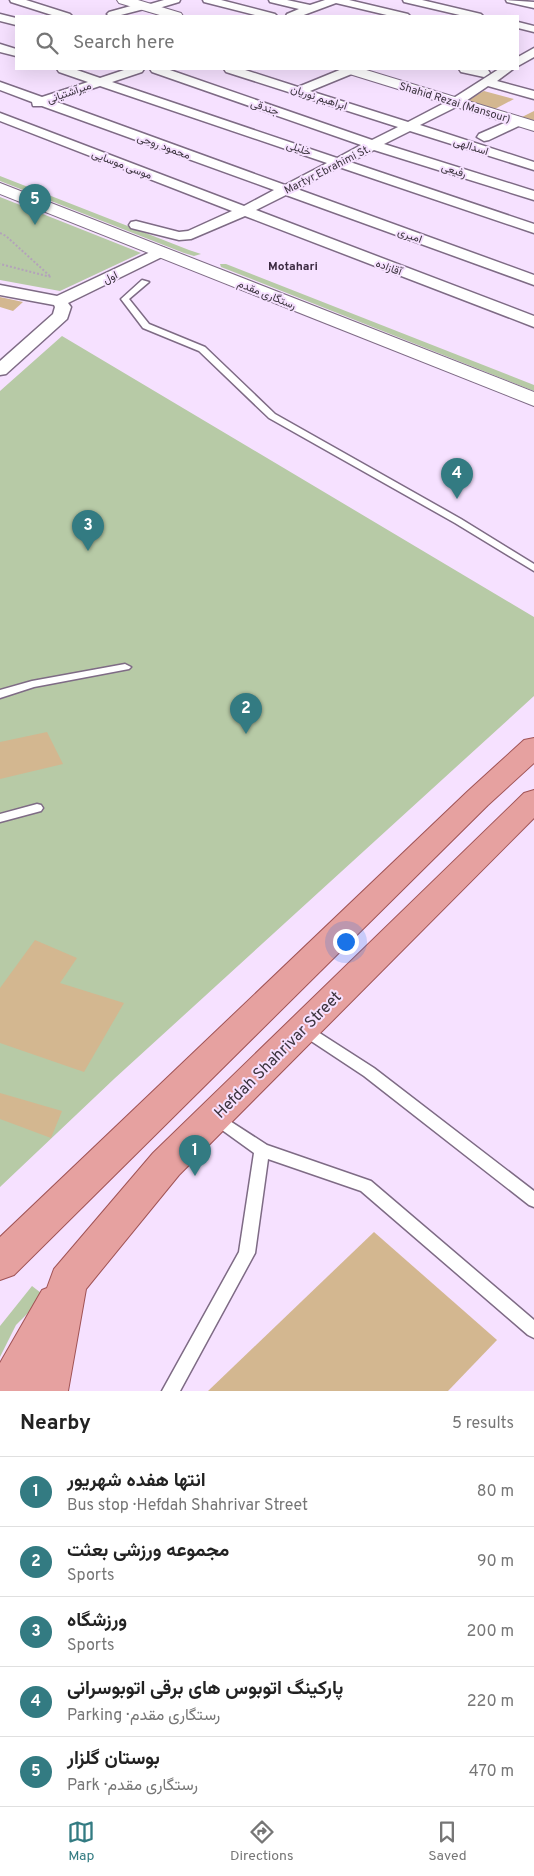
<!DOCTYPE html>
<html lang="en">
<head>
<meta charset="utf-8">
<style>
	:root { --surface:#fff; --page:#f2f2f2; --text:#222; --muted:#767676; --line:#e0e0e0; --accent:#337b82 }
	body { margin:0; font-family:Overpass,Vazirmatn,sans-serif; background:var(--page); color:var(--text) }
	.you { position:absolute; left:345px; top:941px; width:18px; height:18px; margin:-12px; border:4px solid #fff; border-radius:50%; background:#1a73e8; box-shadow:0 0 0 8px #1a73e833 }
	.badge { display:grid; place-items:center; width:32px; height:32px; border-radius:50%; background:var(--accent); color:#fff; font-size:16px; font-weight:700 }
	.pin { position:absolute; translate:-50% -41px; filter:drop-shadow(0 1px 2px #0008) }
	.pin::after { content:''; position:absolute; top:26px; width:18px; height:15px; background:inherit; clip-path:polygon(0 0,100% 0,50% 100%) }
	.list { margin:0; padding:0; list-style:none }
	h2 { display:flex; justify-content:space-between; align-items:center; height:65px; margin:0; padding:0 20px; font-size:21px }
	h2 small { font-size:16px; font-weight:400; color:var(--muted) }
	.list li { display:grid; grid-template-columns:32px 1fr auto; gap:15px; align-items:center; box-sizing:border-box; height:70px; padding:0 20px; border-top:1px solid var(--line) }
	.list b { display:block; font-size:19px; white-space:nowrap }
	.list p { margin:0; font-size:16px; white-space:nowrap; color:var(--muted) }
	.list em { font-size:16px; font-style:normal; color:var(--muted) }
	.icon { flex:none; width:28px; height:28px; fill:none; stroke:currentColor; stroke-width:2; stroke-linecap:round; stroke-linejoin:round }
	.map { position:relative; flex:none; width:534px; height:1391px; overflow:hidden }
	.search { position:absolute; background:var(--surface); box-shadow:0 5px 20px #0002; left:15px; right:15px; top:15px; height:55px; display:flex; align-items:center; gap:12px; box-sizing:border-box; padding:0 18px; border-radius:0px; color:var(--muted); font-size:19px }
	.sheet { height:415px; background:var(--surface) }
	nav { display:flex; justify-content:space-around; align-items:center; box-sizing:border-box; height:70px; border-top:1px solid var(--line); background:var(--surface); font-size:14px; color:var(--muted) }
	nav a { display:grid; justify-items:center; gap:2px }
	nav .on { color:var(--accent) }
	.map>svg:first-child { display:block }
	.green { fill:#b7caa6 }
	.building { fill:#d3b790 }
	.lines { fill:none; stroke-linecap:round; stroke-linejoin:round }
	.lane-casing { stroke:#7e6b85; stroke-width:3 }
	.street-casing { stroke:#7e6b85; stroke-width:3 }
	.secondary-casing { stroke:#7e6b85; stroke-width:2 }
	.primary-casing { stroke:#a05355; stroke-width:2 }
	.path { stroke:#b3a3ba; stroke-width:2; stroke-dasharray:2 2; stroke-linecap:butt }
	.lane { fill:#fff; fill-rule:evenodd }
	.street { fill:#fff; fill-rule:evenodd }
	.secondary { fill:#fff; fill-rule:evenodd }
	.primary { fill:#e6a1a0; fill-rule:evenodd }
	.labels { text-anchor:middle; stroke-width:4; stroke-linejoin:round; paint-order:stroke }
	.far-street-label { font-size:11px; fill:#3c343f; stroke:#f6e1ff }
	.far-neighbourhood-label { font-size:12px; font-weight:bold; fill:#3b2a41; stroke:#f6e1ff }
	.near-street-label { font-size:16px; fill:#3c343f; stroke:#f6e1ff }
</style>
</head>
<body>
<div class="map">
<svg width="534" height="1391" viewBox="0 0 534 1391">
	<rect width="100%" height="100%" fill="#f6e1ff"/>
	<g class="green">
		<path d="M0 176 189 250 201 254 194 256 184 253 0 181Z"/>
		<path d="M0 197 141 253 60 291 0 280Z"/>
		<path d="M220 264H226L534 385V391L221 267Z"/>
		<path d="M62 336 534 617V696L114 1079 0 1187V391Z"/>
		<path d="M32 1286 45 1296 16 1325 0 1357V1326Z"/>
	</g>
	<g class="building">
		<path d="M484 91 514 99 495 109 465 101Z"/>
		<path d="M534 111V122L520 118Z"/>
		<path d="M0 297 23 302 13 311 0 307Z"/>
		<path d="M47 732 63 764 0 779V742Z"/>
		<path d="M35 940 77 958 60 983 124 1003 84 1072 0 1043V988Z"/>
		<path d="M0 1093 62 1111 51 1138 0 1119Z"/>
		<path d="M374 1232 497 1340 448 1391H208Z"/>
	</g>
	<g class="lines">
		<g class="lane-casing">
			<g id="lane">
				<path d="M142 280 149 282 129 299 149 324 205 347 275 414 461 519 534 564V571L455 523 269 418 199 351 143 328 121 299Z"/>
				<path d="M125 664 131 667 129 669 34 687 0 698V690L32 681Z"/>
				<path d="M37 804 41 805 43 808 41 811 0 822V814Z"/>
				<path d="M304 1023 374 1068 534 1191V1207L529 1205 364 1076 299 1033 297 1029 299 1025Z"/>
				<path d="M216 1112 267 1145 371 1181 534 1320V1338L528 1335 361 1191 268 1159 255 1253 180 1391H162L239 1252 254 1153 211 1122 209 1118 211 1114Z"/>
			</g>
		</g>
		<g class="street-casing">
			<g id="street">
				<path d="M10 0H26L70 14 72 16H55L11 2Z"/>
				<path d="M164 0H180L179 2 149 11 144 9 117 16H109L107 14 109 12 138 4 142 3 147 5Z"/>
				<path d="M203 0H221L275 14 277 16H259L204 2Z"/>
				<path d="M269 0H287L310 5 325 0H349L408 14 410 16H391L336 3 301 16H286L287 14 299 9 270 2Z"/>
				<path d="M403 0H422L481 14 483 16H464L404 2Z"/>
				<path d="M506 0 534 2V8L507 2Z"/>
				<path d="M0 14 16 18V25L0 21Z"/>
				<path d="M518 22 534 26V32L518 28Z"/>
				<path d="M0 44 16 49V56L0 52Z"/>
				<path d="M534 48V57L518 66V57Z"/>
				<path d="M57 69H74L100 78 127 69H144L142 72 112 82 337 158 361 145 152 72 150 69H167L372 140 398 127 226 72 224 69H242L298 87 342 69H355L354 73 310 91 408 122 452 99 499 69H513L497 81 534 91V99L488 86 460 105 420 125 534 162V170L410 131 384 144 534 191V200L374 150 350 162 534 224V233L339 167 297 189 534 275V285L286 195 256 210 534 316V327L245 216 191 239 179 240 131 228 129 225 131 222 136 221 179 232 188 231 232 211 0 121V113L244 206 274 190 42 106H33L32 102 0 90V82L42 97 88 82 59 72ZM100 86 327 163 285 185 54 101Z"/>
				<path d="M459 69 488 70 490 73 484 77 461 72Z"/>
				<path d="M518 117 524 121 523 124 489 140 484 141 477 137 479 134Z"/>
				<path d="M161 247 166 249 169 252 166 255 68 303 71 307 67 319 6 374 0 375V361L53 314 55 307 54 305 0 295V285L57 296Z"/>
			</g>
		</g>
		<g class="secondary-casing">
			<g id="secondary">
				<path d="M117 0H138L181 13 183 16H163L119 3Z"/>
				<path d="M341 69H363L534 121V131L343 72Z"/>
				<path d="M0 183 534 392V406L0 194Z"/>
			</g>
		</g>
		<g class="primary-casing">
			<g id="primary">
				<path d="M534 738V763L488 805 14 1275 0 1280V1237L468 791 524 740Z"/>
				<path d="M534 790V818L179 1175 86 1289 68 1391H0V1363L42 1290 47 1288 54 1269 153 1153 524 793Z"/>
			</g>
		</g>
		<path class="path" d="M0 233 6 236 51 277 0 264"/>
		<use href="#lane" class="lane"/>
		<use href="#street" class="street"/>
		<use href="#secondary" class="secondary"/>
		<use href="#primary" class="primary"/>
	</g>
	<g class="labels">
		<g class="far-street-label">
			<text transform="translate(69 92) rotate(-19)" y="4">میرآشتیانی</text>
			<text transform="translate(319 97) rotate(18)" y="4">ابراهیم نوریان</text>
			<text transform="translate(455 102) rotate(17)" y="4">Shahid Rezai (Mansour)</text>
			<text transform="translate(265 107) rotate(19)" y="4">جندقی</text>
			<text transform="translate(164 146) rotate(20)" y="4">محمود روحی</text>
			<text transform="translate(471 146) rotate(18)" y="4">اسدالهی</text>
			<text transform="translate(299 148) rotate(19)" y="4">خلیلی</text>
			<text transform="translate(122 164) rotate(21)" y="4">موسی موسایی</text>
			<text transform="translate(327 169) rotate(-27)" y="4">Martyr Ebrahimi St.</text>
			<text transform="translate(454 170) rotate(18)" y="4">رفیعی</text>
			<text transform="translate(410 235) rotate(20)" y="4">امیری</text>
			<text transform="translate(389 267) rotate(21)" y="4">آقازاده</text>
			<text transform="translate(110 277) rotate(-26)" y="4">اول</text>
			<text transform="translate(267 294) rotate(22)" y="4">رستگاری مقدم</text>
		</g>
		<g class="far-neighbourhood-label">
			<text x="293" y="270">Motahari</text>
		</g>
		<g class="near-street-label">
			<text transform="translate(277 1054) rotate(-45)" y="6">Hefdah Shahrivar Street</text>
		</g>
	</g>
</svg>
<div class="you"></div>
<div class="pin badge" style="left:195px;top:1176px">1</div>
<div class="pin badge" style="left:246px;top:734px">2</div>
<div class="pin badge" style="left:88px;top:551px">3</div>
<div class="pin badge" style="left:457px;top:499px">4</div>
<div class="pin badge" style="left:35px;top:225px">5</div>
<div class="search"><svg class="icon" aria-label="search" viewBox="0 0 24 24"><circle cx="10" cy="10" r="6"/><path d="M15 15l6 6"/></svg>Search here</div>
</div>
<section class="sheet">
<h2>Nearby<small>5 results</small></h2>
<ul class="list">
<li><span class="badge">1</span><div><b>انتها هفده شهریور</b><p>Bus stop · Hefdah Shahrivar Street</p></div><em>80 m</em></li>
<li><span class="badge">2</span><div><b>مجموعه ورزشی بعثت</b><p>Sports</p></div><em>90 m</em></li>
<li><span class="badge">3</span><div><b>ورزشگاه</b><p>Sports</p></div><em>200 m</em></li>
<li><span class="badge">4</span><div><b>پارکینگ اتوبوس های برقی اتوبوسرانی</b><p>Parking · رستگاری مقدم</p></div><em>220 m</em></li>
<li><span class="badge">5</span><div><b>بوستان گلزار</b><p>Park · رستگاری مقدم</p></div><em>470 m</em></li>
</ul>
</section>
<nav>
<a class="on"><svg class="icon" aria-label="map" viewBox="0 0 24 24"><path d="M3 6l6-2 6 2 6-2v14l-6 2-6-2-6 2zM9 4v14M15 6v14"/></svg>Map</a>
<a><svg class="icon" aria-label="directions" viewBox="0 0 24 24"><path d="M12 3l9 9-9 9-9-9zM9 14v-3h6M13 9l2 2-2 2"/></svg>Directions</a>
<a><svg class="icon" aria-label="saved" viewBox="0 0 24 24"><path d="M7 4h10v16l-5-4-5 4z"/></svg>Saved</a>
</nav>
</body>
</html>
